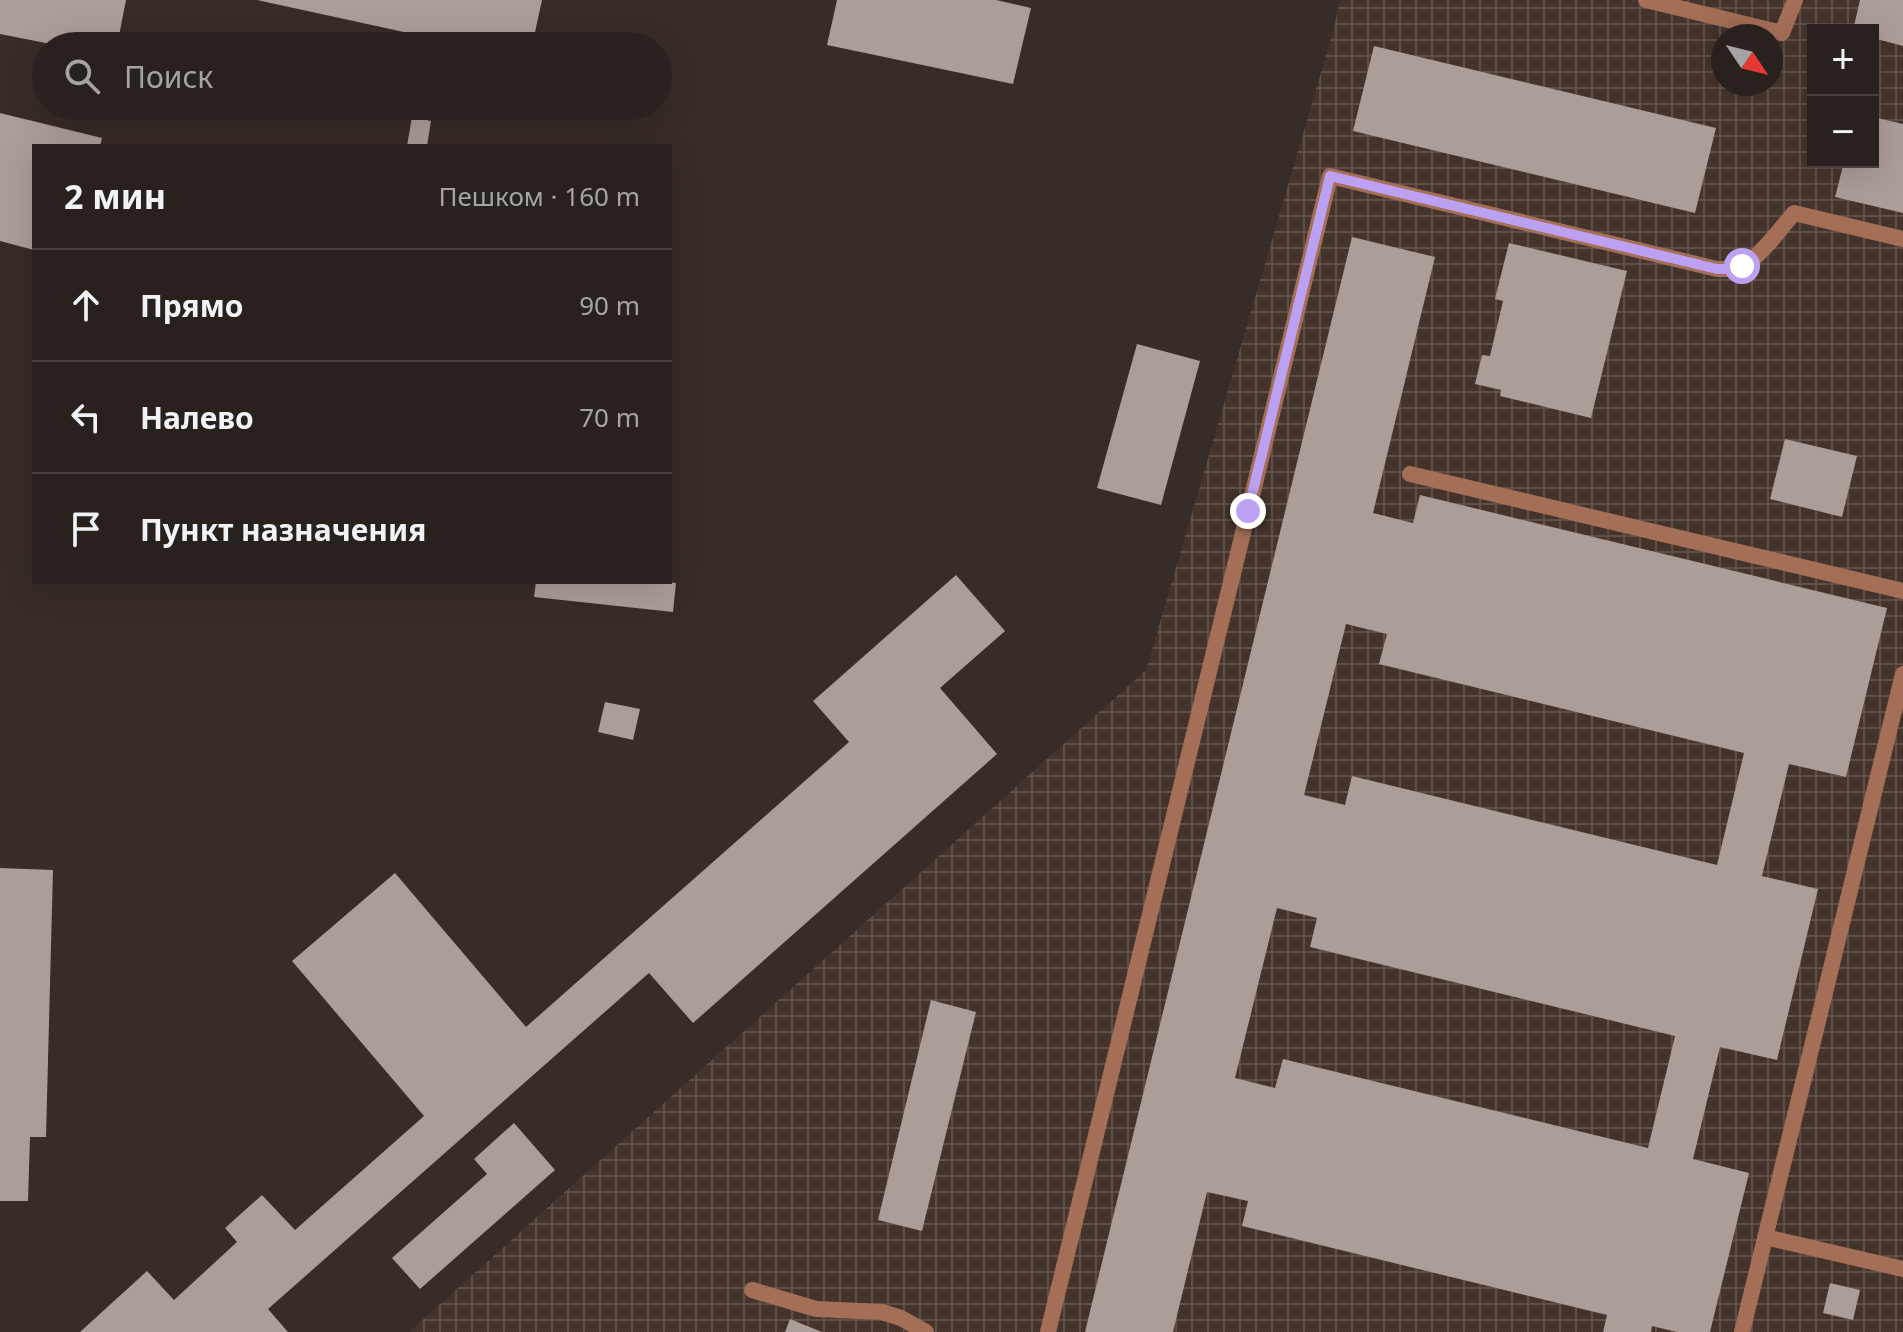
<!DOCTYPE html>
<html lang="ru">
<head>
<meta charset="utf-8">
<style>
	:root { --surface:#29211d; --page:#312926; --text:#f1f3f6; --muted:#a5a3a4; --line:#453e3b }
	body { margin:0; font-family:"Noto Sans",sans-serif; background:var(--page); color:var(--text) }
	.controls { position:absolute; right:24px; top:24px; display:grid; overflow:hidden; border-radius:0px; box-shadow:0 8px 32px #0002 }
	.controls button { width:72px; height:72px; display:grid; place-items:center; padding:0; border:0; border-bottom:2px solid var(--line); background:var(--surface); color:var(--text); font:40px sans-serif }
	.compass { position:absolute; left:1711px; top:24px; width:72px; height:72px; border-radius:50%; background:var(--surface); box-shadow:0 8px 32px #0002; rotate:125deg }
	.stop { position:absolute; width:24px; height:24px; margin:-18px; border:6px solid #bca0f2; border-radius:50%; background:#fff }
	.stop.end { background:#bca0f2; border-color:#fff; box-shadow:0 2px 8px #0008 }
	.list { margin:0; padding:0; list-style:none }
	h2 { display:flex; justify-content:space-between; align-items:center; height:104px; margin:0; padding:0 32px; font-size:34px }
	h2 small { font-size:26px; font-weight:400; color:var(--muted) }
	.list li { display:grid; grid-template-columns:52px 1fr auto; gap:24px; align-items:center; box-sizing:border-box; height:112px; padding:0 32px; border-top:2px solid var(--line) }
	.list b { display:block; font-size:30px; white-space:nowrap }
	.list em { font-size:26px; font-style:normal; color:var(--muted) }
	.icon { flex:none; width:44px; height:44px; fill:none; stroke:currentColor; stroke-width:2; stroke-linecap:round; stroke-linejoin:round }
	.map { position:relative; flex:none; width:1903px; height:1332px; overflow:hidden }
	.search { position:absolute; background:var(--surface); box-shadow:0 8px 32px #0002; left:32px; top:32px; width:640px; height:88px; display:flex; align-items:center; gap:20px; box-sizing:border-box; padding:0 28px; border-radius:44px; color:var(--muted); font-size:30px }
	.panel { position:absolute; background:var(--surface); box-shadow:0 8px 32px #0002; left:32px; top:144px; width:640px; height:440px; border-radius:0px }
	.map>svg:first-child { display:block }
	.industrial { fill:url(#industrial-grid); fill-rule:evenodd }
	.building { fill:#ab9d97; fill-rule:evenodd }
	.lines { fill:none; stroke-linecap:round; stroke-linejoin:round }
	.lane { stroke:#a56f57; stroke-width:16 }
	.route { stroke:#bca0f2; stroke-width:10 }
</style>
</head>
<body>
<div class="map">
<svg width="1903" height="1332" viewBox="0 0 1903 1332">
	<defs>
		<pattern id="industrial-grid" width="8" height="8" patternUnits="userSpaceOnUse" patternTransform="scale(2)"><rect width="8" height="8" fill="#45342c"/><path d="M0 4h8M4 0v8" fill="none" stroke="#5f504a"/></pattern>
	</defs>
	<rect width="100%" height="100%" fill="#372c27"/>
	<path class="industrial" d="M1340 0H1903V1332H409L1146 670 1332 35ZM1813 30H1873V162H1813ZM1723 36H1771V84H1723Z"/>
	<g class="building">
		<path d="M0 0H126L117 46H61L0 34Z"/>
		<path d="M257 0H542L532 46H468Z"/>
		<path d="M837 0H996L1031 8 1013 84 827 45Z"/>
		<path d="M1860 0H1903V46L1873 38V30H1853Z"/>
		<path d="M1374 46 1716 128 1695 213 1353 131Z"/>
		<path d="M0 113 102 138 100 146H34V250L0 241Z"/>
		<path d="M412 117 431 121 427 146H407Z"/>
		<path d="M1873 117 1903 124V213L1835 197 1844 162H1873Z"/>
		<path d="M1352 237 1435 257 1373 513 1413 523 1420 495 1887 608 1846 777 1789 764 1762 876 1818 889 1777 1060 1720 1047 1693 1159 1749 1173 1710 1332H1677L1652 1326 1651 1332H1603L1607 1315 1242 1226 1248 1201 1207 1192 1173 1332H1085ZM1346 624 1387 634 1379 664 1744 753 1717 865 1352 776 1345 805 1304 795ZM1277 908 1317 918 1310 947 1675 1036 1648 1148 1283 1059 1275 1088 1235 1078Z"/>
		<path d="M1509 243 1627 271 1591 418 1500 396 1501 390 1475 384 1482 355 1490 356 1503 301 1495 299Z"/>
		<path d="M1137 344 1200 361 1161 505 1097 488Z"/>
		<path d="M1785 439 1857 456 1842 517 1770 499Z"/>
		<path d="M956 575 1005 631 940 688 997 754 693 1023 649 973 268 1309 288 1332H80L147 1271 174 1300 237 1242 225 1228 262 1195 295 1230 424 1116 292 961 395 873 526 1027 849 742 813 701Z"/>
		<path d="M536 582H666L676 583 673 612 534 597Z"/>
		<path d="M605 702 640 709 633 740 598 732Z"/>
		<path d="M0 868 53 870 46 1137H30L28 1201H0Z"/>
		<path d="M931 1000 976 1012 922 1231 878 1220Z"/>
		<path d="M514 1123 555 1170 420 1289 392 1258 487 1174 474 1159Z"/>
		<path d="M1830 1283 1860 1290 1853 1320 1823 1313Z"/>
		<path d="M790 1319 822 1332H785Z"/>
	</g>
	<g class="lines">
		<g class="lane">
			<path d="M1646 0 1782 33 1795 0"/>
			<path d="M1410 474 1903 591"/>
			<path d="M1765 1237 1903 1269"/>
			<path d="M752 1290 816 1309 882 1312 901 1318 926 1332"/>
			<path d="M1048 1332 1330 176 1717 269C1726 269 1735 270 1743 266 1759 258 1782 227 1794 213L1903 239"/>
			<path d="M1742 1332 1903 674"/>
		</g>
	</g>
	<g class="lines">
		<path class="route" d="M1248 511 1330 176 1717 269H1732L1742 266"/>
	</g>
</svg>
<div class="controls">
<button>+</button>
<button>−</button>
</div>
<svg class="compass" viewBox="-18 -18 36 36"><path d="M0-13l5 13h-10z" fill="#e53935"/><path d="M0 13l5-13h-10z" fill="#a5a3a4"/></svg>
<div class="stop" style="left:1742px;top:266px"></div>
<div class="stop end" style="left:1248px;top:511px"></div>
<div class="search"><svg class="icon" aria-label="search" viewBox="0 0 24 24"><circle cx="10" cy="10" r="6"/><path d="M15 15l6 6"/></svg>Поиск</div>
<section class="panel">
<h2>2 мин<small>Пешком · 160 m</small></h2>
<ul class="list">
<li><svg class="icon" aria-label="ahead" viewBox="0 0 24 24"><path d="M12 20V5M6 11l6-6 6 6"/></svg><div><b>Прямо</b></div><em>90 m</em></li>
<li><svg class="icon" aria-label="left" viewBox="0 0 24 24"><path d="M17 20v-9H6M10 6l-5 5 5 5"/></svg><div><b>Налево</b></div><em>70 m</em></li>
<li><svg class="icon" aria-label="arrive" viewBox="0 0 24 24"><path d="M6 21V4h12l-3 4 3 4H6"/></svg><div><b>Пункт назначения</b></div></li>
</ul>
</section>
</div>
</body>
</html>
